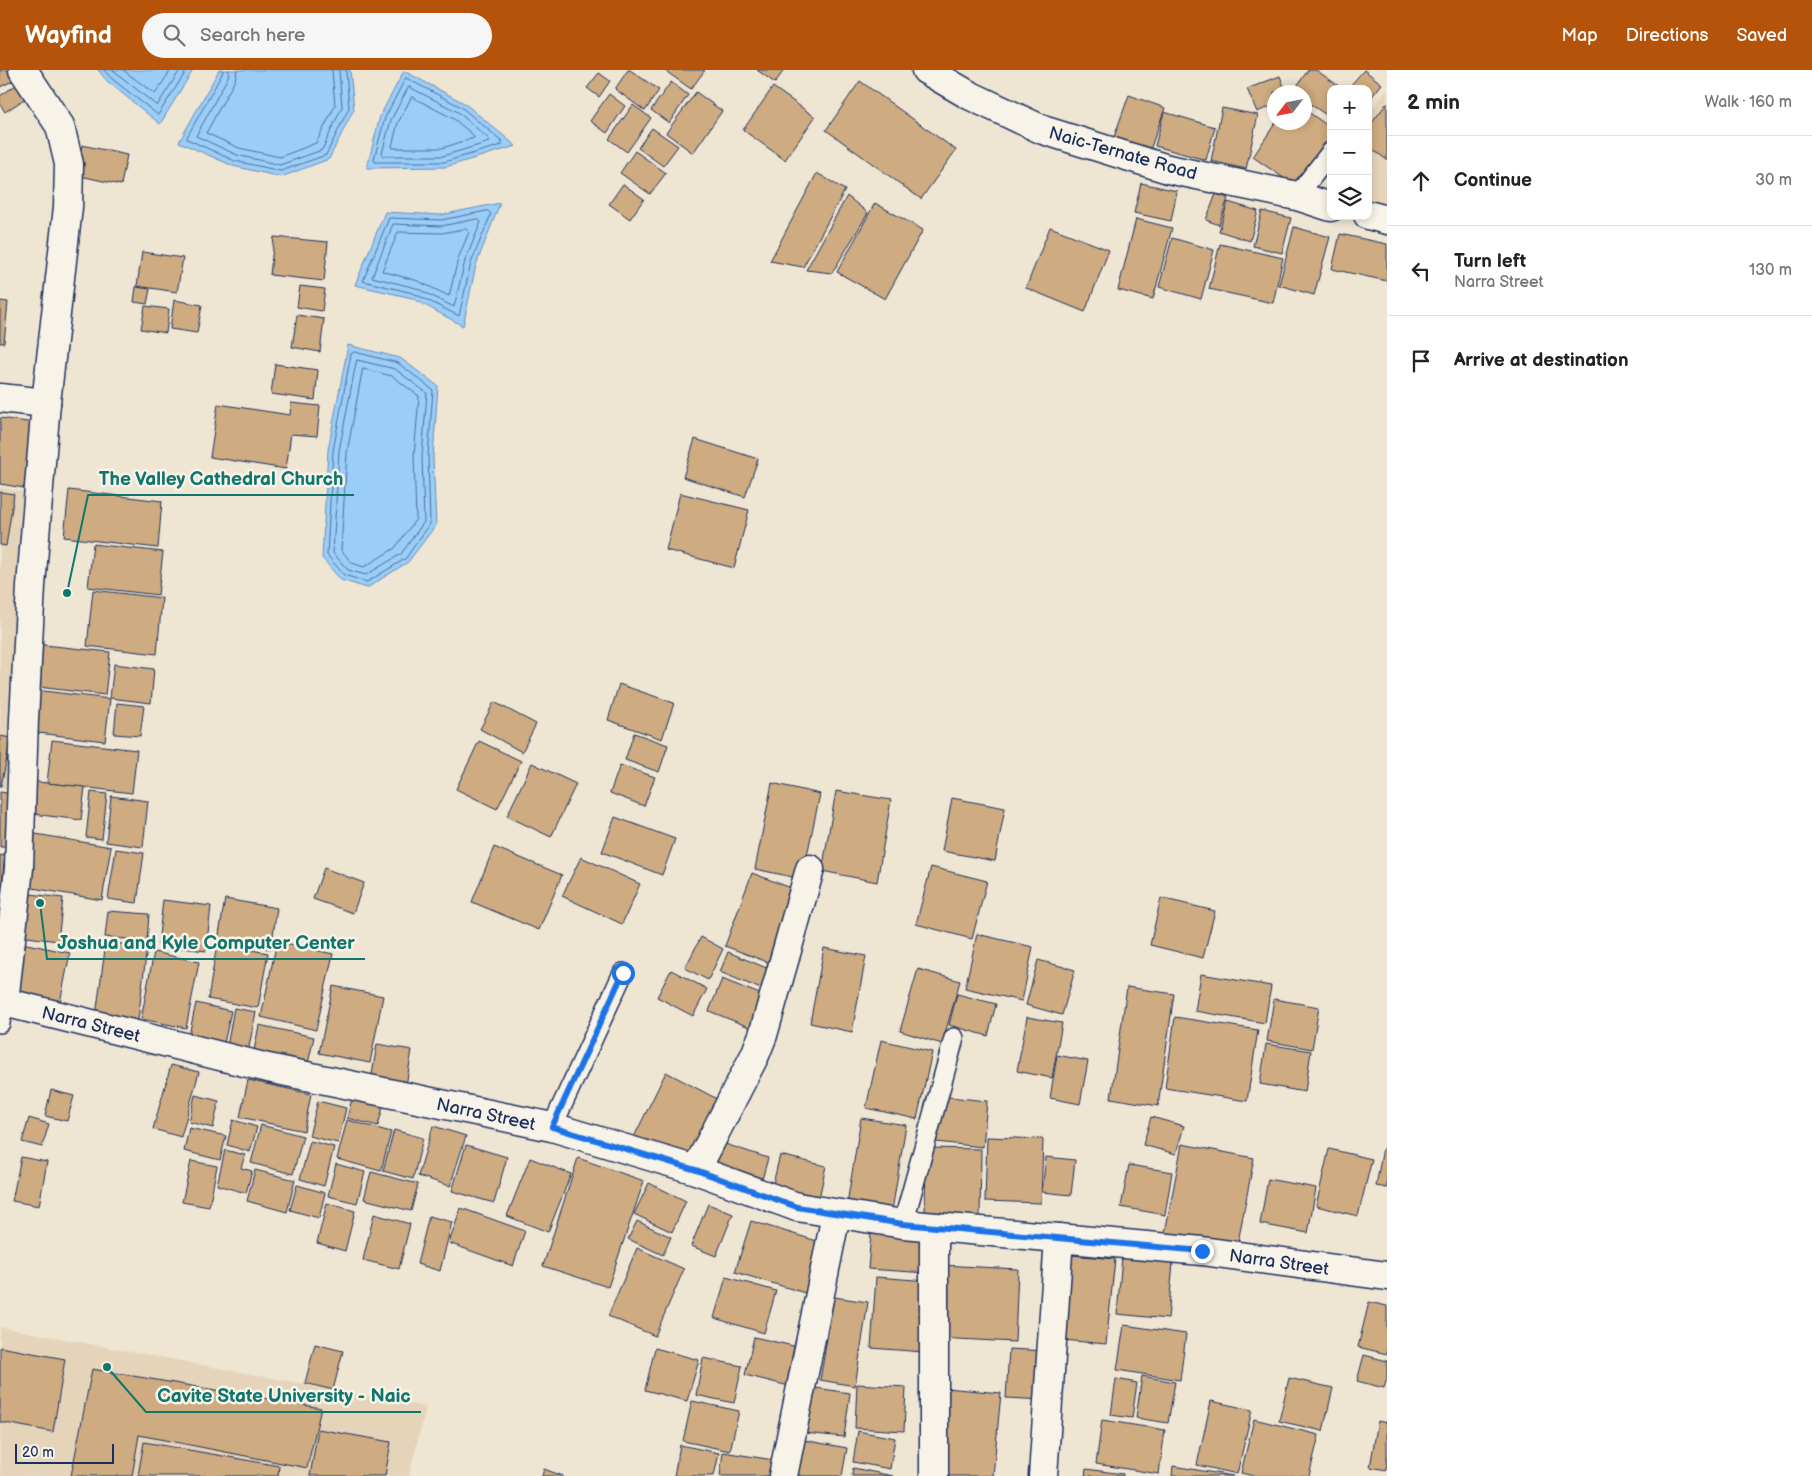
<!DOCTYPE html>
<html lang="en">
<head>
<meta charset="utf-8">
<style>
	:root { --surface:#fff; --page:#f6f6f6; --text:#222; --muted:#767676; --line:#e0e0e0; --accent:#b45309 }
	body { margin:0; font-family:"Balsamiq Sans",sans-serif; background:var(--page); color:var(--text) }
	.controls { position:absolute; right:15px; top:15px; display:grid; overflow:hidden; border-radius:10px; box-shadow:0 2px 8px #0003 }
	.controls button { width:45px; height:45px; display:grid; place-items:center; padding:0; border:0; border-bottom:1px solid var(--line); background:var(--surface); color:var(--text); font:25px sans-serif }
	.compass { position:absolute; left:1267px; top:15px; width:45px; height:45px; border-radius:50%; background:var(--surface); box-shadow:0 2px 8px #0003; rotate:238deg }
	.scale { position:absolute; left:15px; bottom:12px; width:99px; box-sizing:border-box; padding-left:5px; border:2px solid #1b2f5e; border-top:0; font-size:14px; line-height:18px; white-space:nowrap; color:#1b2f5e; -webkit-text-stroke:4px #f7f3e8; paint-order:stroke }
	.stop { position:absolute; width:15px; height:15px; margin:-11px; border:4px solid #1a73e8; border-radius:50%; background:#fff }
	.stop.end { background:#1a73e8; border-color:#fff; box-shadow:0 1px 5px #0008 }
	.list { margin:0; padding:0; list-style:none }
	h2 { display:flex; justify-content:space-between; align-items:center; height:65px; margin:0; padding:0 20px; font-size:21px }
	h2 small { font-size:16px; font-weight:400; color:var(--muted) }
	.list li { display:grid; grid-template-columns:32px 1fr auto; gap:15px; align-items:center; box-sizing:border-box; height:90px; padding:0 20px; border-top:1px solid var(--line) }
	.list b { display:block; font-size:19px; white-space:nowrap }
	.list p { margin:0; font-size:16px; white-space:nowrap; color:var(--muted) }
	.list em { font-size:16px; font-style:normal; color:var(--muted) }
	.icon { flex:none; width:28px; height:28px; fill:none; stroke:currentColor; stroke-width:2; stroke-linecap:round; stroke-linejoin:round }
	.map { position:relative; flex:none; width:1387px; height:1406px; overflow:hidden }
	header { display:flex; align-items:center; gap:30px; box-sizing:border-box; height:70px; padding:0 25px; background:var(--accent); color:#fff }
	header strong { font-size:24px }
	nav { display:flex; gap:28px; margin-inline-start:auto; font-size:18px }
	.search { width:350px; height:45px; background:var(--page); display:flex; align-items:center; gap:12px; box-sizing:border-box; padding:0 18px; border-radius:28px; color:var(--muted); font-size:19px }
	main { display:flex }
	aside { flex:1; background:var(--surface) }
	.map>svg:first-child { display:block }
	.built { fill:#e5d4ba }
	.water { fill:#9acdf7; stroke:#678eba }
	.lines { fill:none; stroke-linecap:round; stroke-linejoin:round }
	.shore { stroke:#4e6e9b; stroke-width:1 }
	.building { fill:#ceab80; stroke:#1b2f5e }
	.lane-casing { stroke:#1b2f5e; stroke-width:22 }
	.street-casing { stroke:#1b2f5e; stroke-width:31 }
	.secondary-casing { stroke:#1b2f5e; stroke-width:31 }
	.lane { stroke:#f7f3e8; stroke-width:19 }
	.street { stroke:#f7f3e8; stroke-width:28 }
	.secondary { stroke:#f7f3e8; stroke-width:28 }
	.route { stroke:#1a73e8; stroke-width:6 }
	.labels { text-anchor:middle; stroke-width:5; stroke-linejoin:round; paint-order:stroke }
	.street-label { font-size:18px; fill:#1b2f5e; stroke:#f7f3e8 }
	.leader { fill:none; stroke:#0f766e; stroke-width:2 }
	.callout-dot { fill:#0f766e; stroke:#f7f3e8; stroke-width:2 }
	.callout-label { font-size:19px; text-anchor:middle; font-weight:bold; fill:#0f766e; stroke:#f7f3e8; stroke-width:5; stroke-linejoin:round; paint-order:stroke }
</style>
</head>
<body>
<header>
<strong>Wayfind</strong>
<div class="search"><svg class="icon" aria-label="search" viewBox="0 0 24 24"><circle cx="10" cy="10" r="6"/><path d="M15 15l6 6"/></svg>Search here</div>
<nav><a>Map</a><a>Directions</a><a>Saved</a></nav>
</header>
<main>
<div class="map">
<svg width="1387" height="1406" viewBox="0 0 1387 1406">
	<rect width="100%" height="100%" fill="#efe5d3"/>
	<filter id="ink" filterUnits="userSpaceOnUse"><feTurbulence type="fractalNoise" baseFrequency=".02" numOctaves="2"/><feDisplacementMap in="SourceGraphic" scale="10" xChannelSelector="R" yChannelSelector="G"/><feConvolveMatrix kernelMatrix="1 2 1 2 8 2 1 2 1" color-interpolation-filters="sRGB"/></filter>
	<g filter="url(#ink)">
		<g class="built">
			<path d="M1387 19V139L1368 134V46Z"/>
			<path d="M0 418 26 422 9 720 0 718Z"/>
			<path d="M0 1257 426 1337 409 1406H0Z"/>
		</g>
		<g class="water">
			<path d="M98 0H193L160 54 107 11Z"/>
			<path d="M219 0H350L354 39 329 89 281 107 233 96 179 72Z"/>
			<path d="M404 1 464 33 516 76 445 97 367 98 380 46Z"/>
			<path d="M500 133 476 195 463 256 412 228 355 215 385 142 441 145Z"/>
			<path d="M348 275 400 288 438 316 433 387 436 455 408 492 367 518 341 510 322 488 328 380Z"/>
		</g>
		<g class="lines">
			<g class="shore">
				<path d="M104 0 111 8 158 45 187 0"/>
				<path d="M113 0 157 36 180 0"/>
				<path d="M123 0 155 24 171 0"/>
				<path d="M223 0 222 4 187 67V69L235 91 281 101 326 85 349 38 346 0"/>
				<path d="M229 0 228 7 196 66 237 85 280 95 322 80 342 37 339 0"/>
				<path d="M237 0 235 10 206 63 239 78 280 87 316 73 335 36 332 0"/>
				<path d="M406 8 461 37 502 71V75L444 92H375L374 89 385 48Z"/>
				<path d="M409 17 458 42 489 69V72L443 86H383L382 83 391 50Z"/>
				<path d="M412 27 454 49 473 65 474 68 442 78H393L392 76 398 53Z"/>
				<path d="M488 141 491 144 471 193 459 246 413 223 363 211 389 148 441 150Z"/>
				<path d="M478 149 481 152 465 191 454 237 416 218 372 207 393 154 441 156Z"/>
				<path d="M466 159 469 162 458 189 449 226 418 211 382 201 398 162 441 163Z"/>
				<path d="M355 282 398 293 433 320 428 386 430 454 405 489 367 512 344 505 327 485 333 381 351 284Z"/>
				<path d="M357 290 395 299 427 323 422 386 424 452 401 484 366 505 348 500 333 483 339 381Z"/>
				<path d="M363 299 392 306 419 326 414 386 416 449 395 478 364 497 352 493 341 480 347 383Z"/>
			</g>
		</g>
		<g class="building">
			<path d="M0 0H12L17 9 0 17Z"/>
			<path d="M628 0H630L659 20 645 41 615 19Z"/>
			<path d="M664 0H705L691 19Z"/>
			<path d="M757 0H784L775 13Z"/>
			<path d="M1308 0H1316L1343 19H1331V48L1304 30V22H1293Z"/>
			<path d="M1364 0 1382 14 1368 31V19H1353L1350 16Z"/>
			<path d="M599 3 610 11 599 27 587 18Z"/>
			<path d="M1280 6 1286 22H1274V35L1257 42 1247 19Z"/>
			<path d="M860 11 956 80 921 129 826 60Z"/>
			<path d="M671 12 688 25 669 53 651 40Z"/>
			<path d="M19 13 29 26 5 42 0 34V26Z"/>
			<path d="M773 17 815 47 785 90 743 60Z"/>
			<path d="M696 22 722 41 693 83 666 63Z"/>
			<path d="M609 24 625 36 607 63 590 51Z"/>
			<path d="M1129 25 1165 38 1150 80 1114 67Z"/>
			<path d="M1387 33V90L1368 76V58Z"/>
			<path d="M633 35 651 48 627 82 609 69Z"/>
			<path d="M1222 38 1258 45 1246 99 1211 91Z"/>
			<path d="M1304 39 1331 58V70L1298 118 1253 87 1276 52H1304Z"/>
			<path d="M1164 42 1215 57 1206 90 1155 76Z"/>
			<path d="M652 58 678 76 663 96 638 78Z"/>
			<path d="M82 75 127 85 121 115 76 105Z"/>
			<path d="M635 81 666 103 650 124 620 103Z"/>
			<path d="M817 103 845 120 803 197 770 191Z"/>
			<path d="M1141 113 1177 121 1171 151 1134 143Z"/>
			<path d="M623 114 644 129 630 149 609 134Z"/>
			<path d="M1216 124 1228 128 1219 155 1206 150Z"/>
			<path d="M847 126 868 143 832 203 806 200Z"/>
			<path d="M1228 132 1258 141 1250 171 1219 161Z"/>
			<path d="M875 133 923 160 885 229 837 202Z"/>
			<path d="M1262 141 1291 148 1282 183 1253 176Z"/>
			<path d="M1136 149 1172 158 1153 229 1118 220Z"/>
			<path d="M1050 157 1109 180 1085 242 1026 218Z"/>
			<path d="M1294 157 1330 167 1314 225 1279 215Z"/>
			<path d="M1340 164 1387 174V211L1332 199Z"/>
			<path d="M274 167 328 172 324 211 270 205Z"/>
			<path d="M1172 168 1214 180 1201 229 1159 217Z"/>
			<path d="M1220 174 1283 188 1273 233 1209 219Z"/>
			<path d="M142 182 183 188 177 222 137 216Z"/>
			<path d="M300 216 325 219 322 241 297 237Z"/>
			<path d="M136 217 150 219 147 234 134 232Z"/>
			<path d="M174 230 202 235 197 263 170 259Z"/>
			<path d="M0 231 8 232 4 273H0Z"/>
			<path d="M145 236 169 239 166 263 141 259Z"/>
			<path d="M297 245 324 249 320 282 292 277Z"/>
			<path d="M275 294 318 300 315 330 271 324Z"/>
			<path d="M291 333 320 336 317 366 291 364 286 399 210 387 218 334 290 345Z"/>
			<path d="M0 348 34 353 24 418 0 414Z"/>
			<path d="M695 369 758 389 745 427 683 407Z"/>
			<path d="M69 420 162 431 158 478 64 467Z"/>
			<path d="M0 422 14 424 6 476 0 475Z"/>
			<path d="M680 423 749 440 734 498 666 480Z"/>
			<path d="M93 474 163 482 158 525 88 517Z"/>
			<path d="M93 520 162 528 157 584 87 576Z"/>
			<path d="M35 574 110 582 105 625 30 616Z"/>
			<path d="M114 594 154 599 151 633 110 628Z"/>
			<path d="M619 614 674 633 662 669 608 650Z"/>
			<path d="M35 620 110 629 105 671 30 662Z"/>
			<path d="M494 632 536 654 522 682 480 659Z"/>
			<path d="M117 633 144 636 140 666 114 664Z"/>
			<path d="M634 663 668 675 659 702 625 690Z"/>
			<path d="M0 666 11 668 1 716H0Z"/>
			<path d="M52 670 137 680 132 723 47 713Z"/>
			<path d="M479 671 521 691 497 739 456 719Z"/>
			<path d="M532 693 576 714 551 767 507 746Z"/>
			<path d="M620 695 655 707 644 736 610 723Z"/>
			<path d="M28 711 85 717 81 750 25 743Z"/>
			<path d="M772 713 820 724 802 809 755 799Z"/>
			<path d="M836 721 891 730 877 812 822 801Z"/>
			<path d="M0 722 13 724 6 777H0Z"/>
			<path d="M91 722 107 724 102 769 86 767Z"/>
			<path d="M111 726 148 731 143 777 106 772Z"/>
			<path d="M952 728 1005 738 995 791 942 781Z"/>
			<path d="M615 747 675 769 662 805 602 782Z"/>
			<path d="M30 763 111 777 102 830 21 816Z"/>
			<path d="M494 777 562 805 539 860 472 832Z"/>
			<path d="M116 779 144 783 137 833 108 829Z"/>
			<path d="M0 785 5 786 1 821H0Z"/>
			<path d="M581 787 640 814 622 854 562 826Z"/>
			<path d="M931 797 987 811 972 869 916 854Z"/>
			<path d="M324 798 364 813 353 843 313 829Z"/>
			<path d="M752 803 799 821 773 894 725 876Z"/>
			<path d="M23 823 63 828 58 871 19 866Z"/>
			<path d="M1161 828 1215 841 1203 888 1150 875Z"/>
			<path d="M225 829 277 838 271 879 218 870Z"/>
			<path d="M163 830 211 836 206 881 158 875Z"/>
			<path d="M108 841 149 844 147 871 105 867Z"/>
			<path d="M977 864 1033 877 1022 931 965 918Z"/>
			<path d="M701 867 723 879 708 910 685 898Z"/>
			<path d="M277 871 333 884 316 960 261 947Z"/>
			<path d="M106 872 147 877 138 950 96 945Z"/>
			<path d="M22 873 70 883 59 938 11 928Z"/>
			<path d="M217 874 268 883 258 938 208 929Z"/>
			<path d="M824 878 866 886 852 962 810 953Z"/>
			<path d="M154 882 199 892 186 958 141 949Z"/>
			<path d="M728 882 769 899 761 919 720 902Z"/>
			<path d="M1038 890 1075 900 1062 945 1026 935Z"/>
			<path d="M918 899 960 911 942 974 900 961Z"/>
			<path d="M671 900 707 919 693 946 657 927Z"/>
			<path d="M1201 904 1271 916 1265 953 1195 941Z"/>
			<path d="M722 909 767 927 754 959 709 941Z"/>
			<path d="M333 916 383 926 370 993 319 983Z"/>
			<path d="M1127 917 1174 924 1158 1036 1111 1028Z"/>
			<path d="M957 924 996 934 988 966 949 955Z"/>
			<path d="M1274 929 1319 937 1312 979 1267 971Z"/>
			<path d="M196 933 231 941 223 978 188 970Z"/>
			<path d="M234 938 256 942 248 982 227 977Z"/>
			<path d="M1027 947 1062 953 1052 1008 1017 1001Z"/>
			<path d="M1175 947 1258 960 1247 1031 1165 1018Z"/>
			<path d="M259 955 314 967 307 998 253 986Z"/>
			<path d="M881 970 932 982 917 1049 866 1038Z"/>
			<path d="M377 974 412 980 406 1016 371 1011Z"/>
			<path d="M1266 974 1311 981 1305 1022 1260 1014Z"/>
			<path d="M1057 985 1088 991 1080 1034 1050 1028Z"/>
			<path d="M171 995 199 1002 181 1067 153 1059Z"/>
			<path d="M666 1002 721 1031 689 1094 634 1067Z"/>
			<path d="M248 1010 311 1024 304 1061 240 1047Z"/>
			<path d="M51 1020 74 1026 67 1051 45 1046Z"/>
			<path d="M195 1025 219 1031 213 1058 189 1052Z"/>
			<path d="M353 1025 384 1033 378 1056 347 1048Z"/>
			<path d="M940 1026 987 1031 983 1077 936 1072Z"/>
			<path d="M318 1031 346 1038 338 1073 309 1066Z"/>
			<path d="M1151 1047 1184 1056 1176 1084 1143 1075Z"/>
			<path d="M29 1048 49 1054 42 1077 22 1072Z"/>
			<path d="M861 1048 906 1055 892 1141 847 1134Z"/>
			<path d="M233 1050 257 1057 250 1082 227 1075Z"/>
			<path d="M347 1050 391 1062 381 1101 337 1089Z"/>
			<path d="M261 1055 303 1066 293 1104 251 1093Z"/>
			<path d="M433 1056 466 1066 450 1116 418 1106Z"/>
			<path d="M189 1058 226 1066 220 1090 184 1081Z"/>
			<path d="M394 1060 423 1068 413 1109 383 1101Z"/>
			<path d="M987 1067 1043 1069 1041 1133 985 1131Z"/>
			<path d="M310 1071 334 1077 324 1116 300 1109Z"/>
			<path d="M719 1072 768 1088 760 1117 710 1100Z"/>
			<path d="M1182 1074 1254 1088 1236 1183 1164 1168Z"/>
			<path d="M466 1075 507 1087 494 1133 452 1121Z"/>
			<path d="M926 1078 981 1079 980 1148 925 1147Z"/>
			<path d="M1383 1078 1387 1079V1118L1376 1116Z"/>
			<path d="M1329 1079 1372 1089 1358 1146 1316 1136Z"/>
			<path d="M225 1080 245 1085 241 1098 252 1101 246 1123 217 1115Z"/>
			<path d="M780 1085 826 1096 818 1133 771 1122Z"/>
			<path d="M21 1087 47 1092 39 1136 12 1131Z"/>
			<path d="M1046 1087 1075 1090 1071 1125 1042 1122Z"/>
			<path d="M530 1088 571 1104 548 1162 507 1146Z"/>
			<path d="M578 1088 644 1111 608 1217 543 1196Z"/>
			<path d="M191 1091 217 1096 209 1137 182 1132Z"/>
			<path d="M336 1094 365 1102 357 1133 328 1126Z"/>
			<path d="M1129 1095 1172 1102 1165 1145 1121 1137Z"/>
			<path d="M255 1100 295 1110 287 1142 247 1131Z"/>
			<path d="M371 1102 418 1114 411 1141 364 1129Z"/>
			<path d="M1268 1109 1316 1118 1308 1163 1260 1154Z"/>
			<path d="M649 1113 686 1131 672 1162 634 1144Z"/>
			<path d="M297 1115 325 1123 319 1148 290 1140Z"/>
			<path d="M327 1133 355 1141 345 1181 317 1173Z"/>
			<path d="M708 1134 733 1144 716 1186 691 1176Z"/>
			<path d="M461 1138 525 1161 513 1196 449 1173Z"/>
			<path d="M374 1144 410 1154 399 1199 363 1190Z"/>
			<path d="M429 1146 452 1152 440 1201 417 1194Z"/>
			<path d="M637 1151 671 1167 663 1185 628 1169Z"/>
			<path d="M751 1151 830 1175 815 1226 735 1202Z"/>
			<path d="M871 1163 929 1167 927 1203 868 1199Z"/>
			<path d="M637 1178 684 1199 655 1266 608 1246Z"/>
			<path d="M1071 1185 1115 1189 1106 1274 1063 1270Z"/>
			<path d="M1122 1187 1173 1192 1168 1249 1117 1244Z"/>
			<path d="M941 1195 1018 1199 1015 1272 938 1268Z"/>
			<path d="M726 1207 776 1221 764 1263 714 1248Z"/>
			<path d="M876 1207 928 1211 924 1282 871 1278Z"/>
			<path d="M834 1227 868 1232 855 1316 820 1310Z"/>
			<path d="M1369 1232 1387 1236V1284L1358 1277Z"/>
			<path d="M1124 1255 1186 1264 1180 1310 1117 1300Z"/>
			<path d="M754 1267 802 1278 793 1317 745 1305Z"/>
			<path d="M315 1274 343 1281 333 1320 305 1313Z"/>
			<path d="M0 1277 65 1289 53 1362 0 1352Z"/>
			<path d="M655 1278 699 1290 687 1331 645 1320Z"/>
			<path d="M1009 1279 1047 1281 1044 1330 1006 1328Z"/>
			<path d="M1364 1285 1387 1291V1308L1384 1318 1357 1311Z"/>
			<path d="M703 1288 742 1296 734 1333 696 1325Z"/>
			<path d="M92 1299 321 1338 307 1398 139 1365 132 1406H71Z"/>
			<path d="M1142 1306 1175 1312 1168 1353 1136 1348Z"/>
			<path d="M1289 1308 1333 1318 1323 1361 1279 1351Z"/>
			<path d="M1116 1309 1137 1313 1132 1348 1111 1345Z"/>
			<path d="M857 1314 906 1317 904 1361 855 1358Z"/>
			<path d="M809 1317 850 1323 844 1367 804 1363Z"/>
			<path d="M946 1318 1001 1323 993 1406H938Z"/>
			<path d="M692 1331 739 1341 730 1381 683 1371Z"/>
			<path d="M1211 1331 1252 1340 1237 1404 1197 1395Z"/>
			<path d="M1254 1349 1319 1365 1309 1406H1254L1241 1403Z"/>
			<path d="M1102 1350 1165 1360 1159 1404 1096 1394Z"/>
			<path d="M1378 1351 1387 1353V1400L1370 1397Z"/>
			<path d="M318 1359 391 1372 385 1406H310Z"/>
			<path d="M858 1361 895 1368 890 1399 853 1392Z"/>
			<path d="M798 1369 847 1378 842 1406H803L791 1404Z"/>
			<path d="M144 1372 279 1396 278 1406H138Z"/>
			<path d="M680 1375 719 1383 714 1406H674Z"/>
			<path d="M723 1382 780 1391 778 1406H720Z"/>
			<path d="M1173 1396 1233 1406H1172Z"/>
			<path d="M853 1398 893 1406H852Z"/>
			<path d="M544 1399 563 1406H542Z"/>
			<path d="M1086 1399 1123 1404V1406H1085Z"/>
		</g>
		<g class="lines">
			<g class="lane-casing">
				<g id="lane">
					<path d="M1297 126 1331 82"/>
					<path d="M0 953 4 932"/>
					<path d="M552 1057 623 903"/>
					<path d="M903 1154 954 968"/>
				</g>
			</g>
			<g class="street-casing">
				<g id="street">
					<path d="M0 328 46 333"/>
					<path d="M696 1100 755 985 763 965 810 799"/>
					<path d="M783 1406 836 1145"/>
					<path d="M934 1406V1157"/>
					<path d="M1043 1406 1059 1168"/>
				</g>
			</g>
			<g class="secondary-casing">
				<g id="secondary">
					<path d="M23 0 60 56 69 94 68 137 46 333 39 417 31 516 24 649 19 798 4 932 268 998 552 1057 696 1100 797 1137 903 1154 1202 1181 1387 1206"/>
					<path d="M926 0 969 25 1043 60 1168 99 1297 126 1331 137"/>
					<path d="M1368 145 1387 150"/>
				</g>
			</g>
			<use href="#lane" class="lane"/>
			<use href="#street" class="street"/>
			<use href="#secondary" class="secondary"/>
		</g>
	</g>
	<g class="lines" filter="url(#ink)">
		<path class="route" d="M623 903 552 1057 696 1100 797 1137 903 1154 1202 1181"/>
	</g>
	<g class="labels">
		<g class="street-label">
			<text transform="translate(1123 83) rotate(16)" y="6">Naic-Ternate Road</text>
			<text transform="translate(91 954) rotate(14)" y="6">Narra Street</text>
			<text transform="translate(486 1044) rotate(12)" y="6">Narra Street</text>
			<text transform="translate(1279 1192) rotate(8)" y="6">Narra Street</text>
		</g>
	</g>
	<path class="leader" d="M67 523L88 425H354M40 833L47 889H365M107 1297L146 1342H421"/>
	<g class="callout-dot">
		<circle cx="67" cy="523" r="5"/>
		<circle cx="40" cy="833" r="5"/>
		<circle cx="107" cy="1297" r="5"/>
	</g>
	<g class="callout-label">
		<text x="221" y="415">The Valley Cathedral Church</text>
		<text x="206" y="879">Joshua and Kyle Computer Center</text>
		<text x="284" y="1332">Cavite State University - Naic</text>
	</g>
</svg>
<div class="controls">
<button>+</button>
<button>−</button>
<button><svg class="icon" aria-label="layers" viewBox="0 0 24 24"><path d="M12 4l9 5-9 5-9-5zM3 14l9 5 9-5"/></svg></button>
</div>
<svg class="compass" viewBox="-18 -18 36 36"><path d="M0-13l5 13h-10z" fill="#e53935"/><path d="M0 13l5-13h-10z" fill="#767676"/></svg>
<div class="scale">20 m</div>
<div class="stop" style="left:623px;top:903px"></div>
<div class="stop end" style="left:1202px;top:1181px"></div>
</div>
<aside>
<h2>2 min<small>Walk · 160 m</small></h2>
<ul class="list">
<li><svg class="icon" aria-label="ahead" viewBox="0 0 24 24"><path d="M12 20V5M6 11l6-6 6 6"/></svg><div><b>Continue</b></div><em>30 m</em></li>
<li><svg class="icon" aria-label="left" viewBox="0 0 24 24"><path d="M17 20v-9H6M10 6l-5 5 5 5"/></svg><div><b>Turn left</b><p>Narra Street</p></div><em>130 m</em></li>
<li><svg class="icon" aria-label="arrive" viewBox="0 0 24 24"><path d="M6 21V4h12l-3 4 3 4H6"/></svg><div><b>Arrive at destination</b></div></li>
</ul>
</aside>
</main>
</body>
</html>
